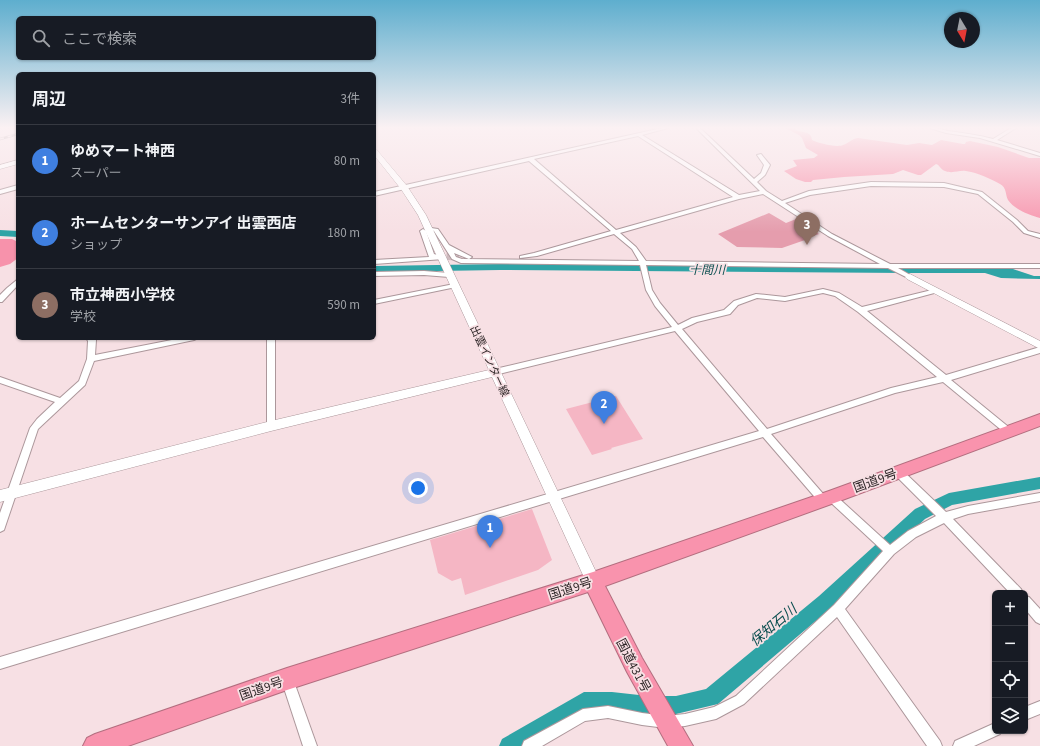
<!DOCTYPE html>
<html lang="ja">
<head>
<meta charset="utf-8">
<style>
	:root { --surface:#171b24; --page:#20242c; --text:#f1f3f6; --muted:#9ea1a6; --line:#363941; --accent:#ea580c }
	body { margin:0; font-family:"Source Sans 3","Noto Sans JP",sans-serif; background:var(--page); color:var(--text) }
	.controls { position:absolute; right:12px; bottom:12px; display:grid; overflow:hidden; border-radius:6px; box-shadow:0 1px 3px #0004 }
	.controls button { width:36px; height:36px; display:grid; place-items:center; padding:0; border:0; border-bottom:1px solid var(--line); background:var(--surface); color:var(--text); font:20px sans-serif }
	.compass { position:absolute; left:944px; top:12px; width:36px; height:36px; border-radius:50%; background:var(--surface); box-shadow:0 1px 3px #0004; rotate:170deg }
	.you { position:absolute; left:418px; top:488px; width:14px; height:14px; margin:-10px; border:3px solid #fff; border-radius:50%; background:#1a73e8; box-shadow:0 0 0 6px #1a73e833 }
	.badge { display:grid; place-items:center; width:26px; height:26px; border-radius:50%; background:var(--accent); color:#fff; font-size:13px; font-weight:700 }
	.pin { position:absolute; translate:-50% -33px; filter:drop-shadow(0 1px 2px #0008) }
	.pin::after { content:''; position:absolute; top:21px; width:14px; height:12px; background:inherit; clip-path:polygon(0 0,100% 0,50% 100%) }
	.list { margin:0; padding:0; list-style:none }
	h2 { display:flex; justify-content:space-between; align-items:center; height:52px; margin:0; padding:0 16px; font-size:17px }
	h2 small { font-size:13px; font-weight:400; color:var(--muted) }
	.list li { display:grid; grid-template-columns:26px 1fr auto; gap:12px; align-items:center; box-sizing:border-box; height:72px; padding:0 16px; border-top:1px solid var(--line) }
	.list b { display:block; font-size:15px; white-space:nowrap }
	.list p { margin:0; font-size:13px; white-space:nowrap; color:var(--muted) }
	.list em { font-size:13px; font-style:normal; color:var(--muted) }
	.icon { flex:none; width:22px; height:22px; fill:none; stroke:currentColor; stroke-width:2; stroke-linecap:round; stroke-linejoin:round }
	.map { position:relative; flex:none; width:1040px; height:746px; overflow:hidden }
	.search { position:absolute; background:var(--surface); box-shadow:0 1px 3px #0004; left:16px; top:16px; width:360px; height:44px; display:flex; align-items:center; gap:10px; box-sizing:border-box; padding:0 14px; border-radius:6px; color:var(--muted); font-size:15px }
	.panel { position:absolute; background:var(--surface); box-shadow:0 1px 3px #0004; left:16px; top:72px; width:360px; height:268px; border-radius:6px }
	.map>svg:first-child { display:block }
	.green { fill:#e59dad }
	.forest { fill:#f792ab }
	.water { fill:#2fa4a6 }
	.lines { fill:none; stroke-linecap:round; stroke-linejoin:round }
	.river { fill:#2fa4a6; fill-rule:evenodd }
	.building { fill:#f5b6c4 }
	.street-tunnel { stroke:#cfbbbf; stroke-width:7; stroke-dasharray:7 3.5; stroke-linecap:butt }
	.street-casing { stroke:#ac979b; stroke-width:2 }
	.secondary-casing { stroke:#ac979b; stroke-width:1 }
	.highway-casing { stroke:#b36e7f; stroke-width:2 }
	.street { fill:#fff; fill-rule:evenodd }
	.secondary { fill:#fff; fill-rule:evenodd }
	.highway { fill:#f993ad; fill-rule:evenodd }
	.rail-casing { stroke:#8f8082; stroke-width:2.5 }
	.rail { stroke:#f7e0e4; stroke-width:1.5; stroke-dasharray:4; stroke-linecap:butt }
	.labels { text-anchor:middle; stroke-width:3.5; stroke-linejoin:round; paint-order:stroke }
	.street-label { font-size:11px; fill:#302829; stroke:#f7e0e4 }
	.water-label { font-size:12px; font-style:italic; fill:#0a4e4f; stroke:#f7e0e4 }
	.near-street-label { font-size:13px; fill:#302829; stroke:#f7e0e4 }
	.near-water-label { font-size:14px; font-style:italic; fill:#0a4e4f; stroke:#f7e0e4 }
</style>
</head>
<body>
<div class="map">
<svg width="1040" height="746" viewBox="0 0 1040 746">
	<rect width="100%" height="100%" fill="#f7e0e4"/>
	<path class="green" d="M769 213 786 223 796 219 819 234 804 239 805 240 782 248 737 247 718 234Z"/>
	<g class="forest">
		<path d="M787 128H795V130C804 133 811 131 812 140 818 143 837 148 843 145 849 143 851 139 858 138L907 145 919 143 932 145 941 140 963 144H965L966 142 970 141 998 147 1029 158H1040V218C1030 215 1015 210 1008 200 1005 194 1007 188 1000 184 991 179 976 172 966 171 958 170 953 174 945 171 940 169 940 165 936 164L921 175H918L903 170 893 174 844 177 813 180 811 182H805L796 179 784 171 797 166 793 160 814 158 818 155 806 148 802 138 799 135 789 130Z"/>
		<path d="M0 239H12L18 242V258L10 264 0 267Z"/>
	</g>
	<path class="water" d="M965 268 1013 269 1034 276H1040V279L1001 278 985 273H903L895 269Z"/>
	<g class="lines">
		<g class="river">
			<path d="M0 230 18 231V237L0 236Z"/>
			<path d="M500 264 907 267 912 270 907 273 500 270 374 272V266Z"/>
			<path d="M1040 477V489L952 505 925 519 831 608 718 704 676 714H648L612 710H586L527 746H499L502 739 584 692H612L648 696H676L706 689 819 596 915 509 949 493Z"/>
		</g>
	</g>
	<g class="building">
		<path d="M616 396 643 439 611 448 612 449 592 455 566 409Z"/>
		<path d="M532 509 552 560 538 570 465 595 461 578 452 581 438 573 430 540Z"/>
	</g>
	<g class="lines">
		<path class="street-tunnel" d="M436 256 459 257"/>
		<g class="street-casing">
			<g id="street">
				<path d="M662 128H668L642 135 739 195 760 191 696 128H700L754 179 761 173 764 165 757 155 761 154 770 165 765 175 757 182 766 191 782 201 809 191 871 182 944 183 982 192 1017 220 1028 231 1040 234V238L1024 233 1013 222 978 194 944 187 871 186 810 195 785 203 832 234 890 264H1040V268H898L912 276V278L910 279 888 268 646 265 652 290 660 303 678 325 692 318 724 310 734 301 756 294 785 297 823 289 839 293 862 307 936 289 938 290 939 291 938 292 867 311 946 375 1040 347V353L951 380 1011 429 1012 431 1011 433 1008 434 1005 433 943 382 895 393 771 434 825 496 827 499 825 502 822 503 819 502 763 437 0 669V657L759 431 675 331 495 375 492 374 491 372 495 369 672 327 655 306 646 290 640 265 461 263 452 259 434 231 430 229 431 228 438 229 449 245 472 257 469 259 454 253 456 257 462 259 639 261 632 249 614 234 537 256 520 258V256L534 253 611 231 529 161 374 196V192ZM638 136 733 197 616 230 534 159ZM763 194 828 236 880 264 646 261 636 247 620 233 739 199ZM823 293 835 296 858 312 937 377 891 388 767 429 682 329 697 322 730 314 738 305 757 298 785 301Z"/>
				<path d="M930 128C936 127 942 130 948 131 963 133 978 135 993 139L1011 128H1016L997 140 1040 153V156L980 138 946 133Z"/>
				<path d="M18 185V189L0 194V190Z"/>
				<path d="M423 229 426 231 434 254 444 257V259L374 264V260L429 257 420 231Z"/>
				<path d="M424 271 449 273 452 275 449 277 424 275 374 276V272Z"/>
				<path d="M18 279V285L2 302H0V295L7 288Z"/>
				<path d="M454 284 456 285V287L374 304V300Z"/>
				<path d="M86 338H94L96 340 95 355 182 338H198L194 340 94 361 85 385 38 429 5 527 4 530 0 532V513L30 428 37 419 55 402 0 383V377L60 398 79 381 87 359 88 341Z"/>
				<path d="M267 338H275V426L274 428H268L267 426Z"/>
				<path d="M898 468 901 469 946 512 968 506 1040 493V501L968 514 953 519 1021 589 1023 593H1010L944 523 916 537 894 554 845 609 940 741 942 746H927L837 617 744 704 716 719 685 726 666 728 642 725 608 718 585 721 542 746H522L524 741 583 709 608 706 642 713 666 716 685 714 714 707 736 696 834 605 883 551 828 500 826 497 828 494 831 493 834 494 890 545 908 531 936 516 895 475 893 472 895 469Z"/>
				<path d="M1025 596 1029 597 1040 609V624L1036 622 1025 609Z"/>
				<path d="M287 673 291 675 293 679 317 746H303L281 679 283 675Z"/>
				<path d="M1040 701V714L1025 720V707Z"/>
				<path d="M995 723V731H1001L1000 734 974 746H953L955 741Z"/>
			</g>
		</g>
		<g class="secondary-casing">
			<g id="secondary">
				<path d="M374 148 376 149 407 186 426 215 598 576 600 581 598 586 593 588 588 586 492 377 271 431 0 502V490L271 421 489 370 418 215 401 189 374 155Z"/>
				<path d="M18 160V164L0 169V165Z"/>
				<path d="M910 274 1040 341V349L907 279 905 277Z"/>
			</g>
		</g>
		<g class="highway-casing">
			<path id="highway" d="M1040 414V426L837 502 605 586 642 658 693 746H668L627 672 588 592 287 690 128 746H83L87 738 95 734 287 668 593 572 829 491Z"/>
		</g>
		<use href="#street" class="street"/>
		<use href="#secondary" class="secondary"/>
		<use href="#highway" class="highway"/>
		<g class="rail-casing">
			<path id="rail" d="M0 139 18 134"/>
		</g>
		<use href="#rail" class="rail"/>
	</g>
	<linearGradient id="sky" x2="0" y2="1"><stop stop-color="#5eaece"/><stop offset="0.55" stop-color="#fbf1f3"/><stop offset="1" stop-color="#fbf1f3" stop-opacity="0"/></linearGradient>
	<rect width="1040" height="232" fill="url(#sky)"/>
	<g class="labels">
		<g class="street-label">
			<text transform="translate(490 361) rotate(65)" y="4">出雲インター線</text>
		</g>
		<g class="water-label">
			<text x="707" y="274">十間川</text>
		</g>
		<g class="near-street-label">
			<text transform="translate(875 480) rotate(-20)" y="5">国道9号</text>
			<text transform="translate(570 588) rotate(-18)" y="5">国道9号</text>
			<text transform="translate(634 665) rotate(62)" y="5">国道431号</text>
			<text transform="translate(261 688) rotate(-19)" y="5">国道9号</text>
		</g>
		<g class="near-water-label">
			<text transform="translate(773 625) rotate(-40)" y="5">保知石川</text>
		</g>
	</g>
</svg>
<div class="controls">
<button>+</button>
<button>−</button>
<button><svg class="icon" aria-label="locate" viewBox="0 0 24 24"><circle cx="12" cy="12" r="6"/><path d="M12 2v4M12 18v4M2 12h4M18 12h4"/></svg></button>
<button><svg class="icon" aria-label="layers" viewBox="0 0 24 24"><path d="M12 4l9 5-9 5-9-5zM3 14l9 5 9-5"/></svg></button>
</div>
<svg class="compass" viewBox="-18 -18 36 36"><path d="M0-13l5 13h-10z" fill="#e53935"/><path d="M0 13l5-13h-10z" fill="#9ea1a6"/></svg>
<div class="you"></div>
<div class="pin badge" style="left:490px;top:548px;background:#3f7fe0">1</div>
<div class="pin badge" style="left:604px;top:424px;background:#3f7fe0">2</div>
<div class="pin badge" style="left:807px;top:245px;background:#8d6e63">3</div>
<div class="search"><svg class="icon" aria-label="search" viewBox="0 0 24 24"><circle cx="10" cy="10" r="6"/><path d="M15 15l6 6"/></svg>ここで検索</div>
<section class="panel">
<h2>周辺<small>3件</small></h2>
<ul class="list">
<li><span class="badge" style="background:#3f7fe0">1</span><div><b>ゆめマート神西</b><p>スーパー</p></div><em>80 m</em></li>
<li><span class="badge" style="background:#3f7fe0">2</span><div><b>ホームセンターサンアイ 出雲西店</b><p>ショップ</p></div><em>180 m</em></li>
<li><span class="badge" style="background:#8d6e63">3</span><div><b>市立神西小学校</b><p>学校</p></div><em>590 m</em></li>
</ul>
</section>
</div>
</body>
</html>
